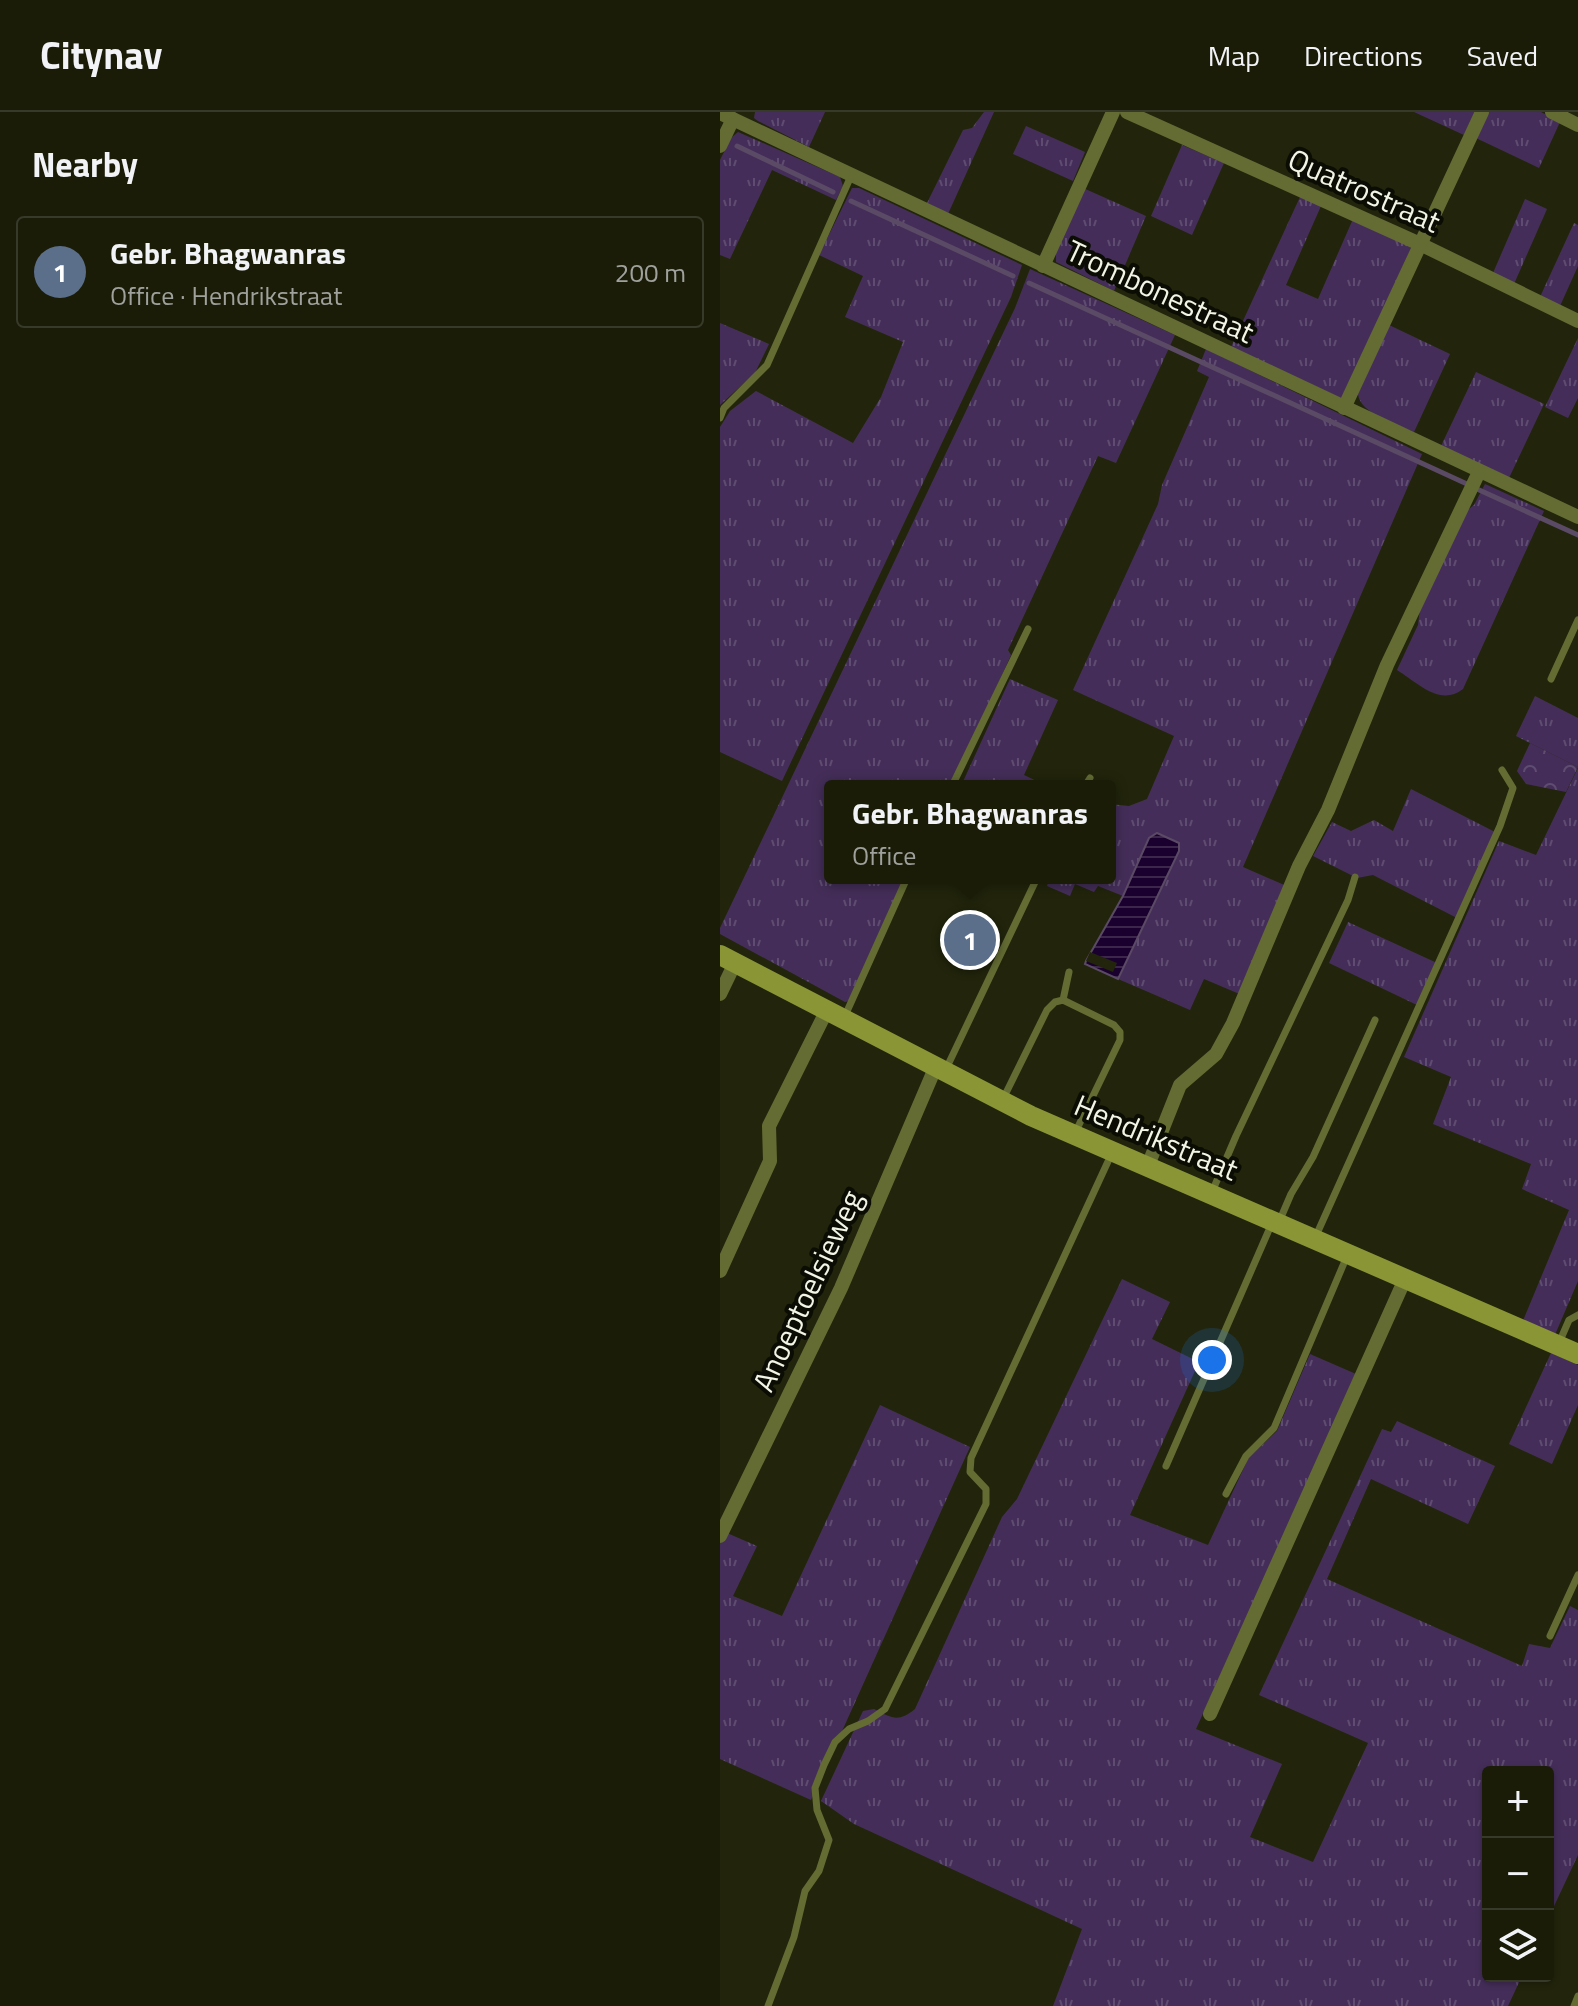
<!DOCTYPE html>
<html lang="en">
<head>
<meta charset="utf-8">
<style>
	:root { --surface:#1a1c08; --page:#232512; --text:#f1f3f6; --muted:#9fa19c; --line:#383a29; --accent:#c9a5ee }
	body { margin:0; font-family:"Titillium Web",sans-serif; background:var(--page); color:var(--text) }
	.controls { position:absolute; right:24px; bottom:24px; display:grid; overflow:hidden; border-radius:8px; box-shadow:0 2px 6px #0004 }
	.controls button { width:72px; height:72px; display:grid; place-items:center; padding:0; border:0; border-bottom:2px solid var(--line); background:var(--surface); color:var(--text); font:40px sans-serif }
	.you { position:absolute; left:492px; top:1248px; width:28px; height:28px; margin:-20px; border:6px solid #fff; border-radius:50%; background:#1a73e8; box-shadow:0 0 0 12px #1a73e833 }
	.badge { display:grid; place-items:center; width:52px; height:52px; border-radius:50%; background:var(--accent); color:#fff; font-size:26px; font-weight:700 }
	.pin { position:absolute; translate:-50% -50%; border:4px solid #fff; box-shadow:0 2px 8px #0006 }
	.popup { position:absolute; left:104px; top:668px; width:292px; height:104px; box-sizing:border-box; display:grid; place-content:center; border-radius:8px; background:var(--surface); filter:drop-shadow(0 2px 6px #0005); font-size:26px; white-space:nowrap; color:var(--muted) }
	.popup b { font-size:30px; color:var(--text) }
	.popup::after { content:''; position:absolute; left:50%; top:100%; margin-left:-16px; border:16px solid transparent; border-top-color:var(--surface) }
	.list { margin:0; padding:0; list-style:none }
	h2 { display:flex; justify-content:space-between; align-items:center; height:104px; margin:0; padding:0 32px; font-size:34px }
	h2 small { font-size:26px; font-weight:400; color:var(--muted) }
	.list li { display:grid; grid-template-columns:52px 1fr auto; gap:24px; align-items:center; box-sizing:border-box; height:112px; margin:0 16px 16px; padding:0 16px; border:2px solid var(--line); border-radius:8px }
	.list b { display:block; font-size:30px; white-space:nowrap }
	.list p { margin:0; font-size:26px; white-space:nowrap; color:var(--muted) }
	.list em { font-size:26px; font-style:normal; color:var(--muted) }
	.icon { flex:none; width:44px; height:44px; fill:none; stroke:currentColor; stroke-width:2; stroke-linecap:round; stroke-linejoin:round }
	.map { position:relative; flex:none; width:858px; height:1894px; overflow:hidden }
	header { display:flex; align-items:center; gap:48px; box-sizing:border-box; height:112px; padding:0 40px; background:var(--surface); border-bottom:2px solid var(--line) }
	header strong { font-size:38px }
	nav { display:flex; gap:44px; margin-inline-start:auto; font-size:28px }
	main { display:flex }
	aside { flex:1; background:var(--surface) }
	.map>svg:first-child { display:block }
	.grass { fill:url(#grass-tufts) }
	.forest { fill:url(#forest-crowns) }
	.water { fill:url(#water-rules); stroke:#5b4a65; stroke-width:2 }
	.pier { fill:#22250b }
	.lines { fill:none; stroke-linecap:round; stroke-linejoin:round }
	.stream { stroke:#5b4a65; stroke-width:5 }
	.lane { stroke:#646c34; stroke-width:7 }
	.street { stroke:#646c34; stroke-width:14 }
	.secondary { stroke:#8a9535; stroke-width:20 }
	.labels { text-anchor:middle; stroke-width:8; stroke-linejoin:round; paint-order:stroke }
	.street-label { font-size:30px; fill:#f2f5e5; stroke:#0b0d04 }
</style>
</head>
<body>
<header>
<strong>Citynav</strong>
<nav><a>Map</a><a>Directions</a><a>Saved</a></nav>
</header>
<main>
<aside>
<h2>Nearby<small></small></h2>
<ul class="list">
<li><span class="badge" style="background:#5c6f8a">1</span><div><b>Gebr. Bhagwanras</b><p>Office · Hendrikstraat</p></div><em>200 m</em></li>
</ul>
</aside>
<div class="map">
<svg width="858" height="1894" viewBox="0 0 858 1894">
	<defs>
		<pattern id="grass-tufts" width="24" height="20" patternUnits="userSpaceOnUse" patternTransform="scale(2)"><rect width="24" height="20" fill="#442e59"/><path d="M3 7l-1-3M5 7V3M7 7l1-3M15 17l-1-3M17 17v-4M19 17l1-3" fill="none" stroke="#5f4d71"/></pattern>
		<pattern id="forest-crowns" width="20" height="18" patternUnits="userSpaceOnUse" patternTransform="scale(2)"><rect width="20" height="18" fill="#442e59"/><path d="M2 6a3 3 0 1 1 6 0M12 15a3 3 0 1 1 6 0" fill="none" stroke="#5f4d71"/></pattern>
		<pattern id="water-rules" width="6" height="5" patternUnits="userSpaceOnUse" patternTransform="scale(2)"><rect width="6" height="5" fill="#1a002e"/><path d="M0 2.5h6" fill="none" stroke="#3c264c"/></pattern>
	</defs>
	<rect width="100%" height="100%" fill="#22250b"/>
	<g class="grass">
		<path d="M35 0H105L89 35 38 9 34 6Z"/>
		<path d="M264 0H274L228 102 207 91 243 18 252 16Z"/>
		<path d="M694 0H755L744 23Z"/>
		<path d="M768 0H821L840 10 819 56 756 26Z"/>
		<path d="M306 14 365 40 353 69 293 42Z"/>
		<path d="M18 20 120 65 123 74 116 88 52 58 10 147 0 143V48L11 26Z"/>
		<path d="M462 33 504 51 472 123 431 104Z"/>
		<path d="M132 76H139L302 153 291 185 62 669 0 640V315L10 299 36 279 133 331 161 285 183 230 125 205 143 164 99 143Z"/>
		<path d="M363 76 426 104 394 179 336 150V139Z"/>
		<path d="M580 85 601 94 566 173 598 187 633 107 690 133 691 136 625 283 621 286 511 235Z"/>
		<path d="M805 87 827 97 794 172 773 161Z"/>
		<path d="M854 111 858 113V154L840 194 820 185Z"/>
		<path d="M310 157 455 223 396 351 378 344 288 538 291 543 232 674H110V766H190L133 888 125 890 0 822V816L295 196Z"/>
		<path d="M0 211 49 232 35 261 0 293Z"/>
		<path d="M669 213 730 242 694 320C677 312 640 302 638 282Z"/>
		<path d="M858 226V286L848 306 825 295Z"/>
		<path d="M486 237 702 342 523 755 571 776 529 886 484 867 470 898 398 867 459 739 429 726 403 784 378 774 374 780 355 772 350 784 327 774 330 766H390V692L409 694 427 687 454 624 353 578 438 392 442 373 489 265 477 259Z"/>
		<path d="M756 260 824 292 789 366 721 334Z"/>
		<path d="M765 372 824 399 743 577C720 595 698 571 677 558L698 513 701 488 745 400 754 393Z"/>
		<path d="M290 567 338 588 304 663 327 674H241Z"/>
		<path d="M815 584 858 606V655L796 624Z"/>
		<path d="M858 656V1169L834 1225 802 1211 849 1098 802 1077 811 1052 713 1012 731 965 684 945 779 729 816 743Z"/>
		<path d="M691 677 775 720 737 806 653 763 637 766 593 744 612 710 631 719 654 708 673 719Z"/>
		<path d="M628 810 717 851 697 893 609 851Z"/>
		<path d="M402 1167 450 1190 432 1227 479 1250 410 1403 488 1433 529 1345 557 1319 590 1242 636 1262 476 1617 562 1652 530 1725 593 1750 648 1631 539 1583 662 1317 671 1320 677 1309 775 1354 748 1412 651 1367 607 1467 802 1554 809 1532 830 1536 850 1494 858 1498V1743L828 1807V1660H768V1864H802L788 1894H333L362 1817 134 1712 101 1689 143 1599 154 1597C172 1606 178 1611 195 1597L282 1405 297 1387Z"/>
		<path d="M831 1241 858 1253V1293L832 1352 789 1332Z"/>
		<path d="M160 1293 250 1335 91 1688 0 1647V1418L37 1434 13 1484 62 1504Z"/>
	</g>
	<path class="forest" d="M810 631 858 655 846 680 806 672 797 659Z"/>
	<path class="water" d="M437 721 459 731V739L398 867 365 852 366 849 403 784 429 726Z"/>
	<path class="pier" d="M370 840 397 851 393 860 366 849Z"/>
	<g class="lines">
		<g class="stream">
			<path d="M17 34 113 80"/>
			<path d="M131 89 293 164"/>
			<path d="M309 171 747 372"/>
			<path d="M757 377 858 423"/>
		</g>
		<g class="lane">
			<path d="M0 306 4 296 47 253 131 64"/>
			<path d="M831 567 858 508"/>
			<path d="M232 674 308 517"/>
			<path d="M365 674 370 666"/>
			<path d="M343 888 349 860"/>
			<path d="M124 906 187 766"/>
			<path d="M226 957 317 766"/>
			<path d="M283 987 327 898 335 890 343 888 394 913 400 920V928L355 1021"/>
			<path d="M492 1080 516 1024 628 788 635 765"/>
			<path d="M559 1110 571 1082 593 1045 655 908"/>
			<path d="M595 1126 780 714 793 676 782 658"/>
			<path d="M839 1231 849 1208 858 1203"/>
			<path d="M446 1354 552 1111"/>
			<path d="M506 1382 526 1344 554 1316 627 1144"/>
			<path d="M830 1524 858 1463"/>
			<path d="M48 1894 74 1825 85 1779 99 1759 109 1728 97 1698 95 1676 104 1653 115 1630 129 1617 148 1609 165 1597 266 1392V1377L250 1360 251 1346 391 1043"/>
			<path d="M854 1894 858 1884"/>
		</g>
		<g class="street">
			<path d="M407 0 700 132 858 209"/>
			<path d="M832 0 858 13"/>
			<path d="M0 1 858 405"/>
			<path d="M0 34 13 7"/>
			<path d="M323 154 393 0"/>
			<path d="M624 296 762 0"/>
			<path d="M0 882 15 851"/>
			<path d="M427 1056 460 973 496 942 513 911 579 754 608 698 667 553 759 360"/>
			<path d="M0 1159 50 1049 49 1014 107 898"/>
			<path d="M0 1424 121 1176 216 954"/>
			<path d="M490 1602 685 1167"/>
		</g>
		<path class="secondary" d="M0 843 311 1004 858 1242"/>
	</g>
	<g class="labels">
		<g class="street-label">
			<text transform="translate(644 79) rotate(24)" y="10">Quatrostraat</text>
			<text transform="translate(440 180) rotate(25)" y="10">Trombonestraat</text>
			<text transform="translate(436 1026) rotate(23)" y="10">Hendrikstraat</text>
			<text transform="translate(88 1179) rotate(-65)" y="10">Anoeptoelsieweg</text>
		</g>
	</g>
</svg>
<div class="controls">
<button>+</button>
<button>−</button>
<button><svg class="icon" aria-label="layers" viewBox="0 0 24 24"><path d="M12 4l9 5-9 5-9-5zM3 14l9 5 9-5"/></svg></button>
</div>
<div class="you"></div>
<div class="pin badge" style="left:250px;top:828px;background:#5c6f8a">1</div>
<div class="popup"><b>Gebr. Bhagwanras</b>Office</div>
</div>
</main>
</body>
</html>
